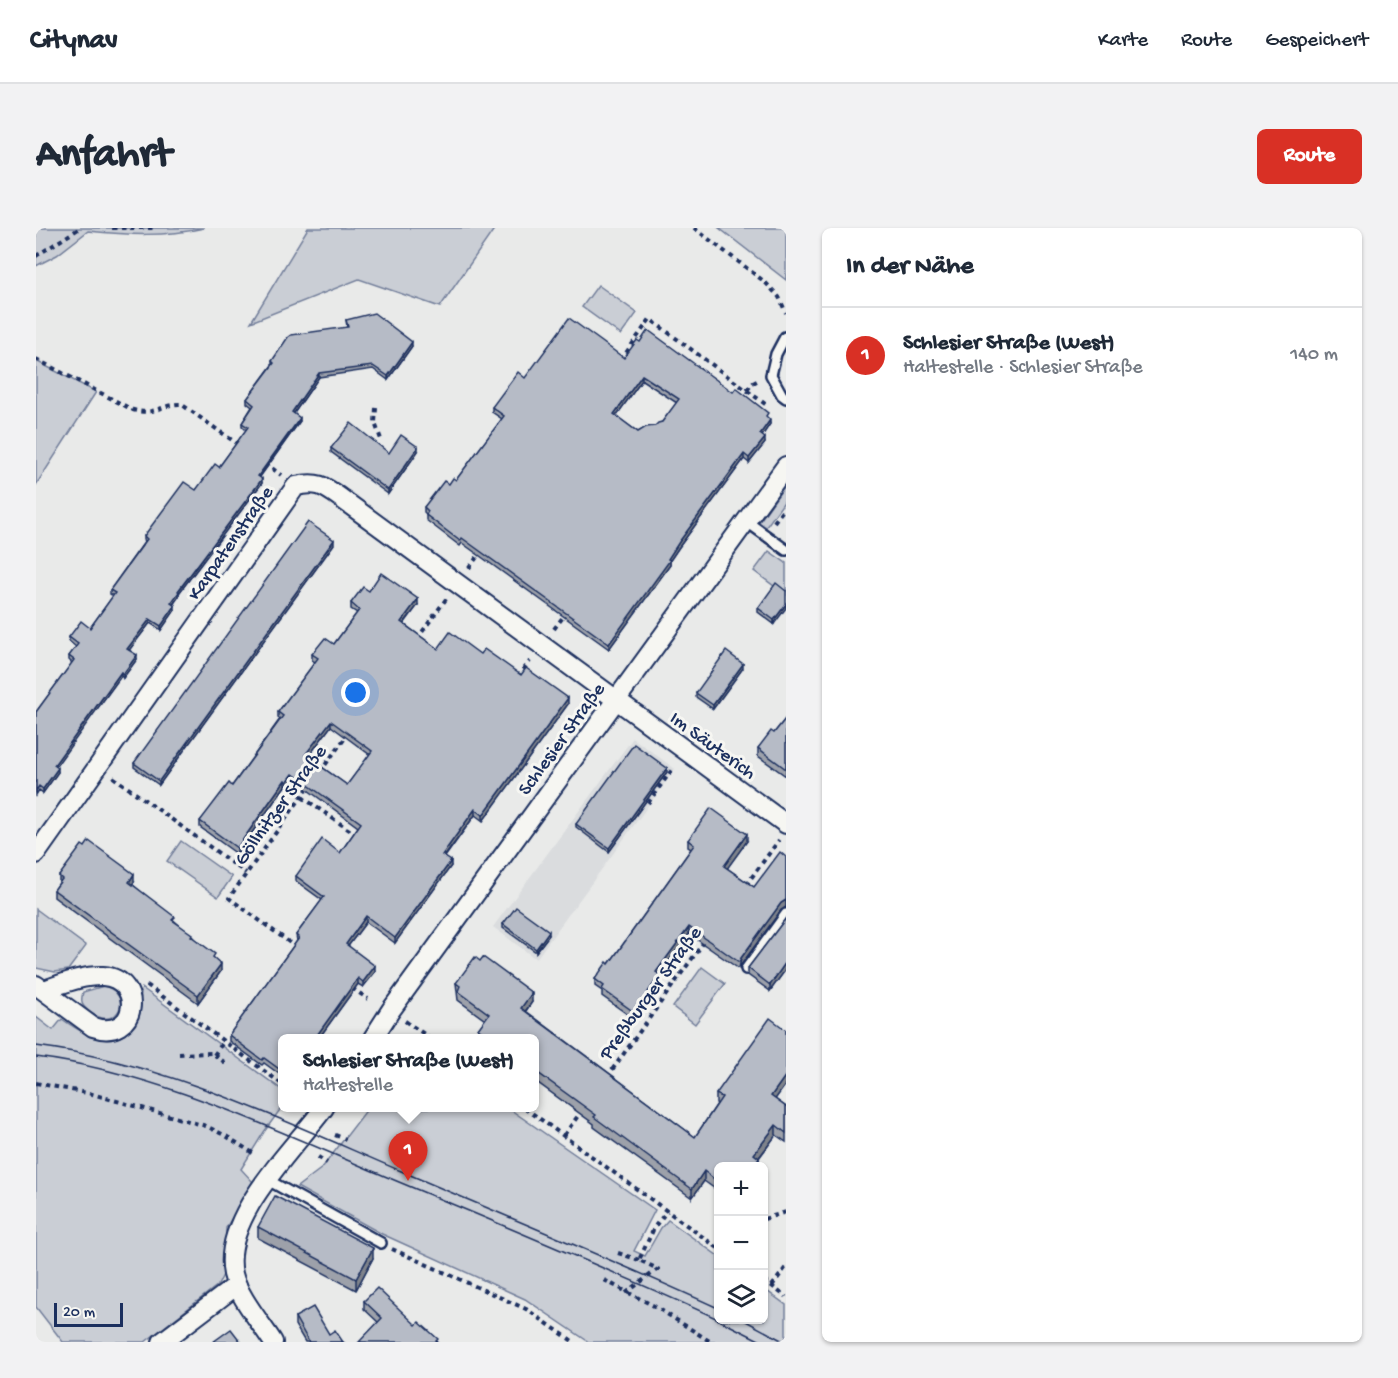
<!DOCTYPE html>
<html lang="de">
<head>
<meta charset="utf-8">
<style>
	:root { --surface:#fff; --page:#f2f2f3; --text:#1f2937; --muted:#747a83; --line:#e0e1e3; --accent:#d93025 }
	body { margin:0; font-family:"Gochi Hand",sans-serif; background:var(--page); color:var(--text) }
	.controls { position:absolute; right:18px; bottom:18px; display:grid; overflow:hidden; border-radius:9px; box-shadow:0 2px 4px #0004 }
	.controls button { width:54px; height:54px; display:grid; place-items:center; padding:0; border:0; border-bottom:2px solid var(--line); background:var(--surface); color:var(--text); font:30px sans-serif }
	.scale { position:absolute; left:18px; bottom:15px; width:69px; box-sizing:border-box; padding-left:6px; border:3px solid #1b2f5e; border-top:0; font-size:16px; line-height:21px; white-space:nowrap; color:#1b2f5e; -webkit-text-stroke:4px #f6f6f2; paint-order:stroke }
	.you { position:absolute; left:320px; top:465px; width:21px; height:21px; margin:-15px; border:4px solid #fff; border-radius:50%; background:#1a73e8; box-shadow:0 0 0 9px #1a73e833 }
	.badge { display:grid; place-items:center; width:39px; height:39px; border-radius:50%; background:var(--accent); color:#fff; font-size:20px; font-weight:700 }
	.pin { position:absolute; translate:-50% -50px; filter:drop-shadow(0 2px 3px #0008) }
	.pin::after { content:''; position:absolute; top:32px; width:21px; height:18px; background:inherit; clip-path:polygon(0 0,100% 0,50% 100%) }
	.popup { position:absolute; left:242px; top:806px; width:261px; height:78px; box-sizing:border-box; display:grid; place-content:center; border-radius:9px; background:var(--surface); filter:drop-shadow(0 2px 4px #0005); font-size:20px; white-space:nowrap; color:var(--muted) }
	.popup b { font-size:22px; color:var(--text) }
	.popup::after { content:''; position:absolute; left:50%; top:100%; margin-left:-12px; border:12px solid transparent; border-top-color:var(--surface) }
	.list { margin:0; padding:0; list-style:none }
	h2 { display:flex; justify-content:space-between; align-items:center; height:78px; margin:0; padding:0 24px; font-size:26px }
	h2 small { font-size:20px; font-weight:400; color:var(--muted) }
	.list li { display:grid; grid-template-columns:39px 1fr auto; gap:18px; align-items:center; box-sizing:border-box; height:96px; padding:0 24px; border-top:2px solid var(--line) }
	.list b { display:block; font-size:22px; white-space:nowrap }
	.list p { margin:0; font-size:20px; white-space:nowrap; color:var(--muted) }
	.list em { font-size:20px; font-style:normal; color:var(--muted) }
	.icon { flex:none; width:33px; height:33px; fill:none; stroke:currentColor; stroke-width:2; stroke-linecap:round; stroke-linejoin:round }
	.map { position:relative; flex:none; width:750px; height:1114px; overflow:hidden; border-radius:9px }
	header { display:flex; align-items:center; gap:36px; box-sizing:border-box; height:84px; padding:0 30px; background:var(--surface); border-bottom:2px solid var(--line) }
	header strong { font-size:28px }
	nav { display:flex; gap:33px; margin-inline-start:auto; font-size:21px }
	.intro { display:flex; align-items:center; justify-content:space-between; box-sizing:border-box; height:144px; padding:0 36px }
	h1 { margin:0; font-size:42px }
	.button { padding:15px 27px; border-radius:9px; background:var(--accent); color:#fff; font-size:21px; font-weight:700 }
	main { display:flex; gap:36px; padding:0 36px }
	aside { flex:1; background:var(--surface); border-radius:9px; box-shadow:0 2px 4px #0004 }
	.map>svg:first-child { display:block }
	.built { fill:#dadcde }
	.green { fill:#caced5; stroke:#727e9a; stroke-width:1.5 }
	.lines { fill:none; stroke-linecap:round; stroke-linejoin:round }
	.lane-casing { stroke:#1b2f5e; stroke-width:14 }
	.street-casing { stroke:#1b2f5e; stroke-width:22 }
	.path { stroke:#1b2f5e; stroke-width:4; stroke-dasharray:4.5 4.5; stroke-linecap:butt }
	.lane { stroke:#f6f6f2; stroke-width:9 }
	.street { stroke:#f6f6f2; stroke-width:18 }
	.tram { stroke:#1b2f5e; stroke-width:1.5 }
	.wall { fill:#9da1aa; stroke:#1b2f5e; stroke-width:1.5; fill-rule:evenodd }
	.shaded-wall { fill:#7f838b; stroke:#1b2f5e; stroke-width:1.5 }
	.building { fill:#b6bbc6; stroke:#1b2f5e; stroke-width:1.5; fill-rule:evenodd }
	.labels { text-anchor:middle; stroke-width:6; stroke-linejoin:round; paint-order:stroke }
	.street-label { font-size:20px; fill:#1b2f5e; stroke:#f6f6f2 }
</style>
</head>
<body>
<header>
<strong>Citynav</strong>
<nav><a>Karte</a><a>Route</a><a>Gespeichert</a></nav>
</header>
<div class="intro"><h1>Anfahrt</h1><a class="button">Route</a></div>
<main>
<div class="map">
<svg width="750" height="1114" viewBox="0 0 750 1114">
	<rect width="100%" height="100%" fill="#e9eae9"/>
	<filter id="ink" filterUnits="userSpaceOnUse"><feTurbulence type="fractalNoise" baseFrequency=".0167" numOctaves="2"/><feDisplacementMap in="SourceGraphic" scale="12" xChannelSelector="R" yChannelSelector="G"/><feConvolveMatrix kernelMatrix="1 2 1 2 8 2 1 2 1" color-interpolation-filters="sRGB"/></filter>
	<g filter="url(#ink)">
		<path class="built" d="M597 510 639 541 500 731 457 699Z"/>
		<g class="green">
			<path d="M0 0H168C129 9 91 7 52 3L21 27 0 38Z"/>
			<path d="M272 0H459L404 79 323 51 215 94Z"/>
			<path d="M683 0H750V52Z"/>
			<path d="M562 57 601 85 585 107 546 79Z"/>
			<path d="M0 133 60 164 0 257Z"/>
			<path d="M750 256V271L730 299 723 294Z"/>
			<path d="M733 323 750 335V367L718 343Z"/>
			<path d="M145 613 196 649 182 669 131 633Z"/>
			<path d="M0 681 50 718 32 742 19 744 0 740Z"/>
			<path d="M666 739 689 756 659 796 637 779Z"/>
			<path d="M68 758C98 766 83 805 54 784 46 778 44 775 47 764Z"/>
			<path d="M106 760 246 862V879L228 904 205 941 217 954 190 1000 188 1045 182 1057 109 1114H27L0 1079V789L17 802 26 791C51 809 84 828 102 788 106 779 103 769 106 760Z"/>
			<path d="M332 880H472L619 982 598 1023 609 1028 625 1000 632 992 682 1028V1092H728V1061L750 1077V1114H553L489 1071 346 1006 261 959 286 940Z"/>
		</g>
		<g class="lines">
			<g class="lane-casing">
				<g id="lane">
					<path d="M749 109 740 126 735 147 746 167 750 170"/>
					<path d="M710 293 750 322"/>
					<path d="M710 741 750 686"/>
					<path d="M230 951 345 1015"/>
				</g>
			</g>
			<g class="street-casing">
				<g id="street">
					<path d="M0 626 260 258C282 253 288 258 306 271L750 596"/>
					<path d="M0 757 57 799C102 814 109 751 67 748 47 747 26 756 8 762"/>
					<path d="M337 810 355 782 750 238"/>
					<path d="M126 1114 201 1057"/>
					<path d="M237 1114C225 1095 202 1068 197 1046 185 989 257 922 288 880"/>
				</g>
			</g>
			<g class="path">
				<path d="M76 0H120"/>
				<path d="M658 0 729 54 743 69 750 85"/>
				<path d="M0 28 44 0"/>
				<path d="M0 131 97 182C120 188 125 176 145 176L203 217"/>
				<path d="M585 132 614 91 732 178"/>
				<path d="M711 162 717 155 721 153"/>
				<path d="M340 180 339 195 346 214"/>
				<path d="M229 235 245 247"/>
				<path d="M738 294 750 278"/>
				<path d="M433 340 444 325"/>
				<path d="M518 401 530 385"/>
				<path d="M381 411 410 371"/>
				<path d="M482 449 494 433"/>
				<path d="M284 544 312 506"/>
				<path d="M77 549 210 645"/>
				<path d="M266 569 322 608"/>
				<path d="M612 575 638 539"/>
				<path d="M710 657 743 612"/>
				<path d="M261 720 193 670 274 557"/>
				<path d="M111 757 246 856"/>
				<path d="M316 760 332 771"/>
				<path d="M369 793 394 810"/>
				<path d="M143 826 176 825 191 836"/>
				<path d="M178 827 188 813"/>
				<path d="M571 849 668 714"/>
				<path d="M0 855 56 866 170 898 190 908 220 927"/>
				<path d="M489 880 682 1020"/>
				<path d="M299 907 310 911"/>
				<path d="M528 907 547 881"/>
				<path d="M282 929 291 935"/>
				<path d="M728 991 750 984"/>
				<path d="M356 1021 490 1081 538 1114"/>
				<path d="M582 1025 603 1032"/>
				<path d="M568 1052 620 1079 675 1114"/>
				<path d="M728 1052 750 1069"/>
				<path d="M736 1058 750 1039"/>
				<path d="M590 1065 622 1041 603 1032 619 998 631 983"/>
			</g>
			<use href="#lane" class="lane"/>
			<use href="#street" class="street"/>
			<g class="tram">
				<path d="M0 818C128 834 248 893 365 943 471 989 578 1032 682 1080"/>
				<path d="M0 829C119 844 230 898 339 944 454 992 569 1039 682 1091"/>
				<path d="M683 1092 727 1114"/>
				<path d="M708 1092 749 1114"/>
			</g>
		</g>
		<g class="wall">
			<path d="M310 92 376 118 352 152 337 141 283 149 258 185 264 193 224 249 226 255 143 365V368L137 377 139 382 125 402 114 395 93 422 101 431 87 450 85 448 19 538 22 544 7 565 3 562 0 567V484L36 435 33 432V428L40 419 33 413V409L54 400 77 368 74 366V362L109 313 108 312V308L160 262 183 239 210 202 206 198V195L216 179 211 175V171L236 137V133L311 99Z"/>
			<path d="M588 130 732 190 734 196 726 208 729 215 713 235 708 231 643 319 634 332V337L573 421 426 315 424 318 390 292V286L388 284V279L413 256 420 252 466 191 456 184V179L489 150ZM606 152 641 175 626 194 619 198 602 204 580 188Z"/>
			<path d="M295 220 353 225 382 223 352 266 295 224Z"/>
			<path d="M298 316 123 557 98 539V535Z"/>
			<path d="M333 363 382 377 368 396 402 421 444 426 485 447 532 476 447 593 439 587 409 629 415 638 359 715 330 694 312 718 339 744 327 759 322 756 283 810H246V848L228 835 226 837 193 813V807L261 713 260 707 286 672 260 653V648L304 625 322 599 257 551 251 560 249 558 201 626 164 599V593L196 558 244 491 242 489V484L279 434 276 432V426L298 416 321 385 315 381V375ZM295 498 334 527 311 557 272 529Z"/>
			<path d="M750 363 738 396 722 384V380Z"/>
			<path d="M707 440 677 481 660 469V465Z"/>
			<path d="M750 490V548L722 528V520L738 505Z"/>
			<path d="M631 544 573 624 540 599V596Z"/>
			<path d="M652 612 711 613 691 640 718 659 750 629V679L745 682 705 737 703 741 653 706 624 747V754L598 791 566 768V763L559 758V751L573 736 655 621 652 619Z"/>
			<path d="M23 648 98 654 96 656 156 708 185 743 162 775 18 669V662L23 655Z"/>
			<path d="M750 690V741L734 763 712 747V740Z"/>
			<path d="M467 696 513 707 500 724 467 700Z"/>
			<path d="M420 755 496 774 490 783 659 909 681 876 680 875V866L750 802V856L739 871 750 879V914L740 907 723 930V939H682V963L668 953 656 970 558 899V896L498 852V810H442V801L449 792 422 772Z"/>
			<path d="M222 999 337 1030 320 1062 222 1010Z"/>
			<path d="M328 1073 380 1097 402 1114 342 1094 328 1081Z"/>
			<path d="M259 1089 293 1106 307 1114H269L259 1097Z"/>
		</g>
		<g class="shaded-wall">
			<path d="M376 114V118L352 152V148Z"/>
			<path d="M283 145V149L256 188V184Z"/>
			<path d="M606 147V152L578 191V186Z"/>
			<path d="M264 190V193L222 251V248Z"/>
			<path d="M734 192V196L724 211V206Z"/>
			<path d="M729 210V215L713 235V230Z"/>
			<path d="M382 219V223L352 266V262Z"/>
			<path d="M708 226V231L643 319 633 334 634 332V337L573 421V416L643 314Z"/>
			<path d="M226 251V255L143 365V368L135 379V375L142 363Z"/>
			<path d="M298 312V316L123 557V553Z"/>
			<path d="M382 371V377L365 399V394Z"/>
			<path d="M750 376V380L738 396V392Z"/>
			<path d="M139 378V382L125 402V398Z"/>
			<path d="M114 391V395L91 425V421Z"/>
			<path d="M101 427V431L87 450V446Z"/>
			<path d="M707 436V440L677 481V477Z"/>
			<path d="M85 444V448L18 541V537Z"/>
			<path d="M532 470V476L447 593V587Z"/>
			<path d="M295 493V498L269 533V527Z"/>
			<path d="M22 540V544L7 565V561Z"/>
			<path d="M631 540V544L573 624V620Z"/>
			<path d="M257 546V551L251 560V554Z"/>
			<path d="M249 552V558L201 626V620Z"/>
			<path d="M439 581V587L406 632V627Z"/>
			<path d="M711 606V613L688 645V638Z"/>
			<path d="M415 633V638L359 715V710Z"/>
			<path d="M98 646V654L93 661V654Z"/>
			<path d="M750 672V679L745 682 705 737 703 741 705 730 745 675Z"/>
			<path d="M330 688V694L310 721V716Z"/>
			<path d="M653 699V706L620 751V744Z"/>
			<path d="M513 703V707L500 724V721Z"/>
			<path d="M750 734V741L734 763V757Z"/>
			<path d="M185 736V743L162 775V767Z"/>
			<path d="M339 738V744L327 759V754Z"/>
			<path d="M624 747V754L598 791V784Z"/>
			<path d="M322 750V756L283 810H279Z"/>
			<path d="M496 765V774L485 789V780Z"/>
			<path d="M750 847V856L735 877V868Z"/>
			<path d="M740 897V907L718 936V926Z"/>
			<path d="M723 930V939H718Z"/>
			<path d="M668 943V953L656 970V961Z"/>
			<path d="M337 1020V1030L320 1062V1051Z"/>
		</g>
		<g class="building">
			<path d="M338 85 376 114 352 148 337 138 283 145 256 184 264 190 222 248 226 251 142 363 143 364 135 375 139 378 125 398 114 391 91 421 101 427 87 446 85 444 18 537 22 540 7 561 3 558 0 563V484L38 432 33 428 42 416 33 409 45 393 54 400 79 365 74 362 111 311 108 308 148 254 160 262 179 236 183 239 212 199 206 195 218 177 211 171 238 135 236 133 252 109 255 107 312 99 310 92Z"/>
			<path d="M533 90 588 130 601 112 604 114 612 102 697 164 700 160 732 185 730 188 734 192 724 206 729 210 713 230 708 226 643 314 632 331 634 332 573 416 426 310 424 313 390 287 392 283 388 279 408 253 413 256 417 250 420 252 468 188 456 179 482 144 489 150ZM606 147 643 171 626 194 622 195 619 198 610 199 602 204 578 186Z"/>
			<path d="M315 195 353 225 365 207 382 219 352 262 295 220Z"/>
			<path d="M272 294 298 312 123 553 98 535Z"/>
			<path d="M345 345 382 371 365 394 402 421 414 404 444 426 448 421 485 447 490 440 532 470 447 587 439 581 406 627 415 633 359 710 330 688 310 716 339 738 327 754 322 750 279 810H246V843L228 830 226 832 193 807 263 710 260 707 288 669 260 648 286 611 304 625 325 595 257 546 251 554 249 552 201 620 164 593 193 555 196 558 247 488 242 484 282 430 276 426 289 410 298 416 323 382 315 375 327 359 333 363ZM295 493 336 523 311 557 269 527Z"/>
			<path d="M740 355 750 363V376L738 392 722 380Z"/>
			<path d="M690 423 707 436 677 477 660 465Z"/>
			<path d="M750 490V541L722 520 735 503 738 505Z"/>
			<path d="M598 516 631 540 573 620 540 596Z"/>
			<path d="M675 580 711 606 688 638 718 659 744 624 750 629V672L745 675 705 730 703 734 653 699 620 744 624 747 598 784 566 761 568 758 559 751 571 734 573 736 658 617 652 612Z"/>
			<path d="M53 613 98 646 93 654 139 689 136 692 156 706 155 708 179 726 177 729 185 736 162 767 18 662 26 651 23 648 46 617 49 619Z"/>
			<path d="M480 679 513 703 500 721 467 696Z"/>
			<path d="M750 690V734L734 757 712 740Z"/>
			<path d="M439 729 444 733 447 729 496 765 485 780 659 909 686 869 680 866 734 790 750 802V847L735 868 750 879V905L740 897 718 926 723 930 718 939H682V954L668 943 656 961 558 889 560 887 498 842V810H455L442 801 453 786 422 763 424 758 420 755Z"/>
			<path d="M239 968 337 1020 320 1051 222 999Z"/>
			<path d="M341 1060 380 1097 383 1094 402 1111 399 1114H323L346 1090 328 1073Z"/>
			<path d="M277 1079 293 1106 299 1102 307 1114H273L259 1089Z"/>
			<path d="M195 1101 205 1114H177Z"/>
		</g>
	</g>
	<g class="labels">
		<g class="street-label">
			<text transform="translate(193 314) rotate(-55)" y="7">Karpatenstraße</text>
			<text transform="translate(524 510) rotate(-54)" y="7">Schlesier Straße</text>
			<text transform="translate(678 516) rotate(36)" y="7">Im Säuterich</text>
			<text transform="translate(243 576) rotate(-54)" y="7">Göllnitzer Straße</text>
			<text transform="translate(613 764) rotate(-54)" y="7">Preßburger Straße</text>
		</g>
	</g>
</svg>
<div class="controls">
<button>+</button>
<button>−</button>
<button><svg class="icon" aria-label="layers" viewBox="0 0 24 24"><path d="M12 4l9 5-9 5-9-5zM3 14l9 5 9-5"/></svg></button>
</div>
<div class="scale">20 m</div>
<div class="you"></div>
<div class="pin badge" style="left:372px;top:953px">1</div>
<div class="popup"><b>Schlesier Straße (West)</b>Haltestelle</div>
</div>
<aside>
<h2>In der Nähe<small></small></h2>
<ul class="list">
<li><span class="badge">1</span><div><b>Schlesier Straße (West)</b><p>Haltestelle · Schlesier Straße</p></div><em>140 m</em></li>
</ul>
</aside>
</main>
</body>
</html>
